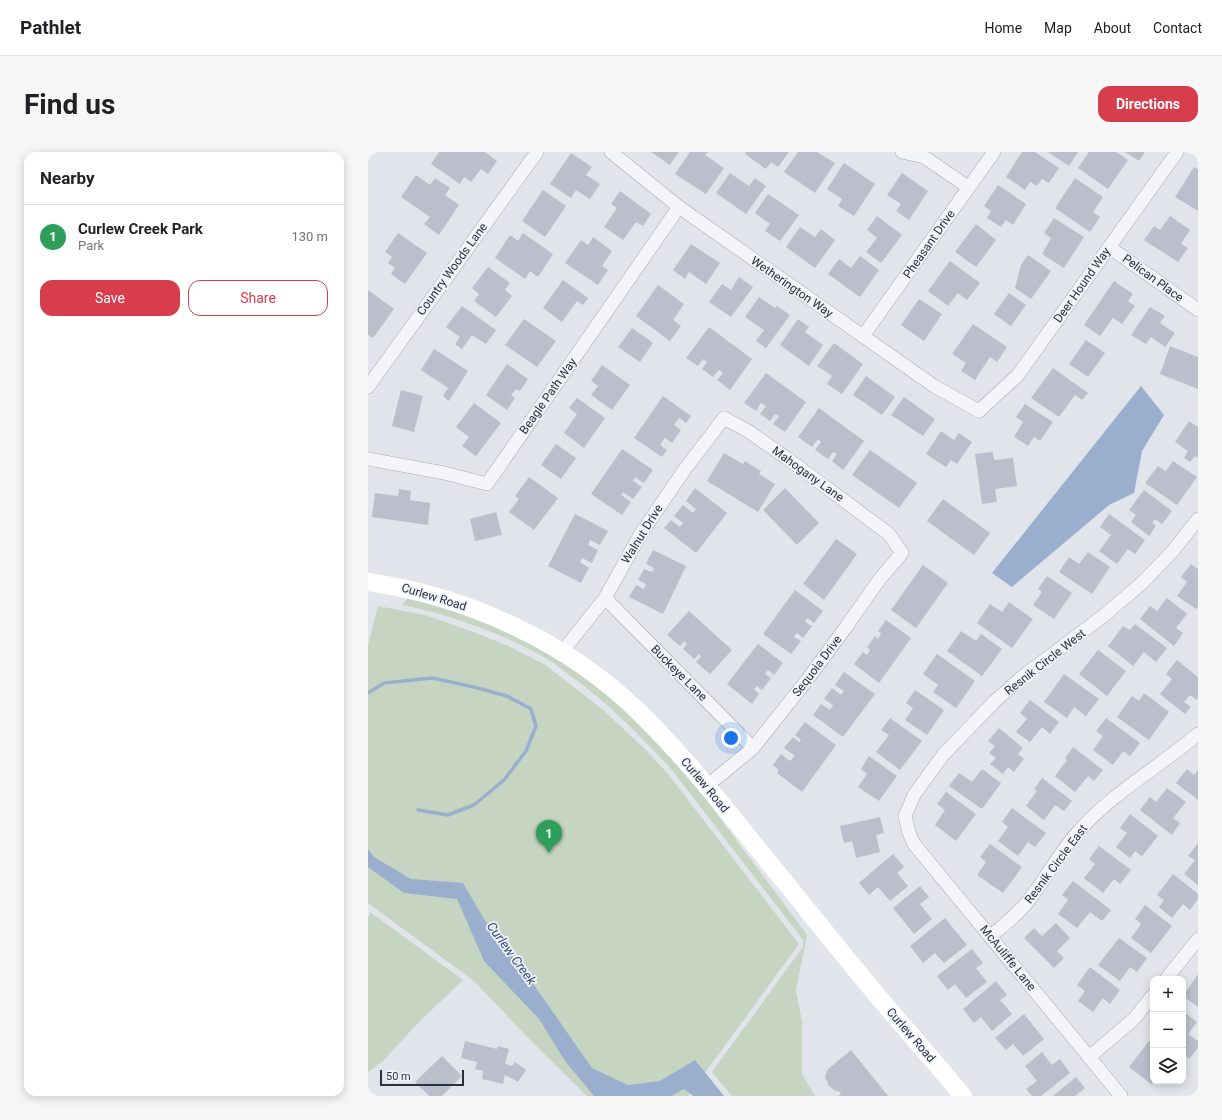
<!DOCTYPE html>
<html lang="en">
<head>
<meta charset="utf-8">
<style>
	:root { --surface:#fff; --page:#f6f6f6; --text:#202124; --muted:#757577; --line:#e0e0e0; --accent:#d73d4a }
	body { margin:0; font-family:Roboto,sans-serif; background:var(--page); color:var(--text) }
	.controls { position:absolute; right:12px; bottom:12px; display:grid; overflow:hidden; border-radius:8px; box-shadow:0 2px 10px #0003 }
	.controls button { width:36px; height:36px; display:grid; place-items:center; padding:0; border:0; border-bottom:1px solid var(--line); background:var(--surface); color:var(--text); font:20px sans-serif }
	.scale { position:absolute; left:12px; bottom:10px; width:84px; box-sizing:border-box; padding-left:4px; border:2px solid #283043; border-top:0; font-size:11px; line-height:14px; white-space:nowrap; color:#283043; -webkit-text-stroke:3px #f0f3f8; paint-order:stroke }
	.you { position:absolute; left:363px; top:586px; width:14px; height:14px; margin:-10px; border:3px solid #fff; border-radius:50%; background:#1a73e8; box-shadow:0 0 0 6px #1a73e833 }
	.badge { display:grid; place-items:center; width:26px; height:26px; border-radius:50%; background:var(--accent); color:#fff; font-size:13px; font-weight:700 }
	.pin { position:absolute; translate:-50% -33px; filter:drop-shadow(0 1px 2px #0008) }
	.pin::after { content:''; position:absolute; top:21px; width:14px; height:12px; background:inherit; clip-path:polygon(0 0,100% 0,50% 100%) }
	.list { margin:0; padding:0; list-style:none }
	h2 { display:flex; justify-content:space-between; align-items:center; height:52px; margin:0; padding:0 16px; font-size:17px }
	h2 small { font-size:13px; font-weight:400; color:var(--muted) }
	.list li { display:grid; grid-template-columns:26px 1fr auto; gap:12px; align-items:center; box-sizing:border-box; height:64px; padding:0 16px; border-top:1px solid var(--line) }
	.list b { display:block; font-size:15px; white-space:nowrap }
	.list p { margin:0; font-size:13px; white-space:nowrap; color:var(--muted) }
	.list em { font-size:13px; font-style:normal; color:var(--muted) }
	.actions { display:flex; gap:8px; padding:12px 16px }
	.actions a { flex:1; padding:9px 0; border:1px solid var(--accent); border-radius:12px; text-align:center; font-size:14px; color:var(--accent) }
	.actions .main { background:var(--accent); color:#fff }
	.icon { flex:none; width:22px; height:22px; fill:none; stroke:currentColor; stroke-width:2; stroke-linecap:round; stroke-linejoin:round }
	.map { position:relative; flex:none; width:830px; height:944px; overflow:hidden; border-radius:12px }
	header { display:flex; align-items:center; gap:24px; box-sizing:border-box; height:56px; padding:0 20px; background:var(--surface); border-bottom:1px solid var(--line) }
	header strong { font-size:19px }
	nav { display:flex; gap:22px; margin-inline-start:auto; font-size:14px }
	.intro { display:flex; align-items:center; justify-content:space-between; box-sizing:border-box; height:96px; padding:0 24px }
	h1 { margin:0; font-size:28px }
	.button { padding:10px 18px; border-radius:12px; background:var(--accent); color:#fff; font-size:14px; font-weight:700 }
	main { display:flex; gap:24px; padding:0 24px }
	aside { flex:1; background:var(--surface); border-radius:12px; box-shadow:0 2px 10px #0003 }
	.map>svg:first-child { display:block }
	.green { fill:#c5d5c1 }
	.water { fill:#99afcd }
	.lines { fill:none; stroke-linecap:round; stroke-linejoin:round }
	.stream { stroke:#99afcd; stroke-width:3.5 }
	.building { fill:#babfcb }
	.minor-casing { stroke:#a6aab5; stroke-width:14 }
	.minor { stroke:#f4f5f8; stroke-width:13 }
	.secondary { stroke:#fff; stroke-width:18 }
	.labels { text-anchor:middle; stroke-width:3.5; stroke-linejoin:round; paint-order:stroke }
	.street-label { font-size:12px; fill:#283043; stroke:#f0f3f8 }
	.water-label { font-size:13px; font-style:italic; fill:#2f4b7a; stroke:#f0f3f8 }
</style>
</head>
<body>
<header>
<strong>Pathlet</strong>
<nav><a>Home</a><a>Map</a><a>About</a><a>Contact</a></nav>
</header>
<div class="intro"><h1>Find us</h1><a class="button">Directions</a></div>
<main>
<aside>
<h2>Nearby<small></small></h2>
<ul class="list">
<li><span class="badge" style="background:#2e9e5b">1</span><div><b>Curlew Creek Park</b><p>Park</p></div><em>130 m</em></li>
</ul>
<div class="actions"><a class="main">Save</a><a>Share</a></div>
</aside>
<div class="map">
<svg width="830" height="944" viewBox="0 0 830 944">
	<rect width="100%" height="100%" fill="#e1e4ea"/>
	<g class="green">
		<path d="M41 444 113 467 190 505 243 544 323 627 439 783 428 838 434 870V922L447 944H364L344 920 435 795V788L304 618C274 585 241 552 204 525 196 519 188 512 179 507 139 483 81 462 34 453Z"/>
		<path d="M10 454 57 463 100 478 138 493 176 512 234 557 278 598 300 622 431 792 320 944H219L166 892 106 829 0 751V493Z"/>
		<path d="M2 760 95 828 50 871 16 908 0 920V766Z"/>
	</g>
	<g class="water">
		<path d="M773 234 796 263 774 299 766 341 741 353 644 435 624 421Z"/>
		<path d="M0 697 6 705 43 727 95 731 116 767 152 813 224 916 260 933 292 929 327 908 356 944H325L316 937 303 944H226L197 909 171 867 116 809 89 747 36 741 0 715Z"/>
	</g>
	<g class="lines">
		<path class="stream" d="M0 541 16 531 64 526 106 535 139 544 163 557 168 574 158 599 136 628 106 653 80 663 50 658"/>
	</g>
	<g class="building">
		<path d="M71 0H117L129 9 120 22 113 17 103 30 96 25 92 32 63 12Z"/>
		<path d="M283 0H311L302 13Z"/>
		<path d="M322 0H340L337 3 356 16 338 42 307 22Z"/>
		<path d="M378 0H421L410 15 403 10 398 17 377 2Z"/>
		<path d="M430 0H449L467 11 447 41 416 20Z"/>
		<path d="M654 0H667L691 16 681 31 674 27 669 34 662 30 657 38 638 25Z"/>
		<path d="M680 0H710L701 14Z"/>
		<path d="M721 0H748L760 8 740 37 710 16Z"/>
		<path d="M757 0H777L771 9Z"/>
		<path d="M203 1 224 15 218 23 232 32 222 47 208 38 203 46 182 32Z"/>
		<path d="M476 11 507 32 486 64 470 54 474 47 459 37Z"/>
		<path d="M826 15 830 17V59L807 45Z"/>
		<path d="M362 21 381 34 387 26 398 34 378 62 348 41Z"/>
		<path d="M534 21 560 39 541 68 528 59 533 52 519 43Z"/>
		<path d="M48 23 62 33 67 26 82 36 77 43 91 53 71 83 56 72 62 65 33 45Z"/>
		<path d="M707 26 735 45 725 60 732 65 722 80 687 56Z"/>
		<path d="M630 33 658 52 645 73 638 68 633 75 619 66 623 59 616 54Z"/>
		<path d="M175 38 198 54 177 85 154 69Z"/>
		<path d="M252 39 283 62 275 74 268 70 255 88 236 75 249 56 243 52Z"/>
		<path d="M400 42 431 63 412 89 397 79 402 72 387 61Z"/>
		<path d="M509 64 534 83 513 111 498 100 509 86 499 78Z"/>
		<path d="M802 64 822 78 813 92 820 96 810 110 776 88 786 74 792 78Z"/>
		<path d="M686 66 716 85 696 116 674 102 683 86 676 81Z"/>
		<path d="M608 72 628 88 608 115 587 100Z"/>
		<path d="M432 75 447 85 453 77 467 88 447 116 418 95Z"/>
		<path d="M30 81 59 101 37 132 23 122 27 116 20 111 24 105 17 100Z"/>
		<path d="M155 81 185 102 170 125 162 119 157 127 127 106 142 83 150 89Z"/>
		<path d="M225 85 244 99 234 114 240 118 230 133 197 111 213 88 220 93Z"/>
		<path d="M323 92 352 111 338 132 321 120 317 127 305 118Z"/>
		<path d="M660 103 683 119 663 147 647 136 653 113Z"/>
		<path d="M492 104 511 118 492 145 460 122 471 107 483 116Z"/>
		<path d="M582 109 612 131 599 148 590 141 580 154 560 139Z"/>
		<path d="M120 115 142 131 137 138 144 144 128 165 106 149 111 142 104 136Z"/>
		<path d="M371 125 385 135 363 165 341 150 354 132 363 138Z"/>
		<path d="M195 128 220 146 215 153 209 149 194 170 175 156Z"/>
		<path d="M746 129 765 142 760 149 767 154 754 172 745 166 732 184 716 173Z"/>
		<path d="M290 133 316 152 305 168 313 174 302 189 268 164Z"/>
		<path d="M0 138 26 157 5 186 0 183Z"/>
		<path d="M641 141 658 153 643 174 626 162Z"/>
		<path d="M391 145 407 156 409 154 422 163 398 196 388 189 396 178 377 165Z"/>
		<path d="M551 147 574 162 556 189 533 173Z"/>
		<path d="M94 154 128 178 118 192 104 183 94 197 87 192 92 185 78 175Z"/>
		<path d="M782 155 797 164 792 171 807 181 797 195 783 185 778 192 763 183Z"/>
		<path d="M156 167 188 189 169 215 137 193Z"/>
		<path d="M430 167 441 175 437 180 455 193 441 214 412 193Z"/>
		<path d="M605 172 639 195 629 210 622 205 607 228 593 219 598 211 584 202Z"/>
		<path d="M341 175 384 207 362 238 349 228 355 221 351 218 345 225 334 217 339 210 335 207 330 214 318 206Z"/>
		<path d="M264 176 285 191 272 210 250 195Z"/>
		<path d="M718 188 737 201 720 225 701 212Z"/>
		<path d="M466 191 495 212 474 242 459 232 464 224 449 214Z"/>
		<path d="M802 194 830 205V237L792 222Z"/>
		<path d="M66 197 100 219 81 249 75 244 80 236 53 218Z"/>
		<path d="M139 212 160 227 152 239 148 237 143 243 147 246 139 258 118 243Z"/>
		<path d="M234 213 262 233 244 258 223 243 230 234 223 229Z"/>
		<path d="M685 216 720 241 714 248 707 243 691 265 663 246Z"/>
		<path d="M398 221 438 250 417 280 405 272 411 264 407 262 402 269 392 262 398 254 393 251 388 259 376 251Z"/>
		<path d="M498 224 527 245 514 263 485 243Z"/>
		<path d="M33 238 55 244 46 280 24 274Z"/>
		<path d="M295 244 323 264 318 271 311 266 306 273 313 278 304 291 297 286 292 293 299 298 294 305 266 286Z"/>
		<path d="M536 245 567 267 555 284 523 263Z"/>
		<path d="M209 246 237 266 216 296 196 281 209 262 201 256Z"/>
		<path d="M106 251 133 271 108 304 94 294 101 285 88 275Z"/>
		<path d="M657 252 685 270 672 289 666 285 660 294 646 285 655 270 648 265Z"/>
		<path d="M451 256 496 289 475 318 464 309 469 302 465 300 460 307 447 298 453 290 450 287 444 295 430 285Z"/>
		<path d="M821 269 830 275V306L827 304 822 310 816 306 820 299 807 290Z"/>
		<path d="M573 279 586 288 591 281 604 290 589 312 583 308 578 315 558 302Z"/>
		<path d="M188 292 208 306 193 327 173 313Z"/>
		<path d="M254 297 285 318 276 331 267 325 265 329 274 335 265 347 255 340 253 343 263 350 254 363 223 342Z"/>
		<path d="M502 298 549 331 531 356 484 323Z"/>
		<path d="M625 300 626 308 645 306 649 334 627 337 629 350 614 352 607 302Z"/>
		<path d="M356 301 375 312 377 309 393 319 391 322 407 332 390 360 339 329Z"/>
		<path d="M805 309 829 325 809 353 777 331 790 314 798 319Z"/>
		<path d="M161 325 190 346 166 378 141 360 151 347 147 344Z"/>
		<path d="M327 336 359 361 328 401 296 376 303 368 312 375 315 371 306 364 315 353 325 361 328 357 318 349Z"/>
		<path d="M417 336 451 371 429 393 395 358Z"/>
		<path d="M31 337 43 339 42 348 62 351 60 373 4 365 7 341 30 344Z"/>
		<path d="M776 338 804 359 794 372 787 367 784 371 788 374 781 384 763 370 768 363 761 358Z"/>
		<path d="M575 347 622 381 606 403 559 369Z"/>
		<path d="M128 360 134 383 107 389 102 367Z"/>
		<path d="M207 362 240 379 232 393 222 388 220 393 230 398 224 411 214 406 212 410 221 416 213 431 180 414Z"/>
		<path d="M741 362 777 388 767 402 760 397 749 412 731 399 743 383 732 375Z"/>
		<path d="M468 387 489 402 456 448 435 432Z"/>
		<path d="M285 398 318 414 295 462 261 445 268 433 276 437 278 432 270 428 276 417 284 420 286 416 278 412Z"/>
		<path d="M720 400 742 415 724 442 691 420 701 405 711 412Z"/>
		<path d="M823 412 830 417V455L828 457 809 444 819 430 813 425Z"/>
		<path d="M555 413 580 431 548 476 523 458Z"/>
		<path d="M679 424 704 441 686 467 665 453 674 440 670 437Z"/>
		<path d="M427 438 455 459 446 471 439 466 437 470 444 474 435 486 429 481 426 485 433 489 423 502 395 482Z"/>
		<path d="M799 446 819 462 808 476 815 481 806 494 772 467 782 454 789 459Z"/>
		<path d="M641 450 665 467 644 496 609 471 622 452 634 460Z"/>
		<path d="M321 459 364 498 342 522 328 510 333 505 331 502 326 507 315 497 319 492 316 489 312 494 299 483Z"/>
		<path d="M518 468 543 486 511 531 486 512 495 500 499 503 502 498 499 495 507 484 510 487 513 481 510 479Z"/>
		<path d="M767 472 799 496 788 510 776 500 765 514 740 494 755 474 762 478Z"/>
		<path d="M593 479 608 489 613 482 634 497 614 524 579 499Z"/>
		<path d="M390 492 415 511 406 523 400 518 397 522 403 526 394 538 389 534 386 537 391 542 384 552 359 532Z"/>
		<path d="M730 498 758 519 739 544 711 522Z"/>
		<path d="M569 502 607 529 588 556 565 540 570 533 555 522Z"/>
		<path d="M809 508 830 525V546L829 548 822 543 816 550 823 555 817 562 792 542 804 527 798 522Z"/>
		<path d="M476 520 507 542 475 585 445 563 453 552 462 558 465 553 456 547 464 536 473 543 476 539 467 533Z"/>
		<path d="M696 522 731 547 718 564 706 555 699 566 676 550Z"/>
		<path d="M547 538 576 558 559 583 537 568 545 556 538 551Z"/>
		<path d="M776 541 801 560 781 588 749 565 764 544 771 549Z"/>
		<path d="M662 548 691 570 682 582 674 575 662 590 648 580 659 567 652 561Z"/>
		<path d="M522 566 554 589 532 618 508 600 521 583 513 578Z"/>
		<path d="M738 566 772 591 762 604 755 599 745 613 725 598 735 584 728 579Z"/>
		<path d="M437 570 468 593 434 640 409 621 411 618 405 613 413 602 422 609 427 604 416 596 425 585 431 590 433 588 427 583Z"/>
		<path d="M631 576 655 596 650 602 656 607 646 620 640 615 635 622 622 612 628 606 621 601 627 594 620 589Z"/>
		<path d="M705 595 735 618 726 629 720 624 707 640 687 624 699 608 697 606Z"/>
		<path d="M501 604 529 624 511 649 490 635 499 622 493 617Z"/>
		<path d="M614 617 633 631 614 657 581 634 591 621 604 630Z"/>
		<path d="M819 617 826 623 830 618V648L808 631Z"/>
		<path d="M674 626 704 649 696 659 687 653 676 668 658 654 669 639 666 637Z"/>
		<path d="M799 636 818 650 805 666 812 671 804 683 772 658 782 645 788 650Z"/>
		<path d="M578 640 608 662 588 689 567 673 577 658 569 652Z"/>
		<path d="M644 656 678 681 667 695 660 690 650 704 630 689 640 675 634 670Z"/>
		<path d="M762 662 790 684 774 704 767 699 762 706 748 695 759 681 752 676Z"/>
		<path d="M512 665 516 681 508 683 512 700 488 706 484 689 476 691 472 674Z"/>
		<path d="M830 691V733L816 722 827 708 820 704Z"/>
		<path d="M622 692 654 715 635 741 609 723 618 710 612 705Z"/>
		<path d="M731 694 763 718 752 732 746 727 735 741 716 726 727 712 721 707Z"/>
		<path d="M525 702 536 715 529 721 540 734 522 749 510 735 501 743 491 731Z"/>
		<path d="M805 722 830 742V747L822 758 815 752 804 766 791 755 796 748 789 743Z"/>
		<path d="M705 729 743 758 734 769 722 760 709 776 690 762 700 748 694 743Z"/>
		<path d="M552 734 561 745 552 752 564 767 546 782 525 756Z"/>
		<path d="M777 753 804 774 783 801 763 786 773 772 767 767Z"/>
		<path d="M577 766 599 793 576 811 567 801 555 811 542 794Z"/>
		<path d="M688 771 702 786 689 799 696 806 686 816 656 786 666 776 674 784Z"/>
		<path d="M751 786 779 806 769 820 762 815 752 829 730 813Z"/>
		<path d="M604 797 615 811 608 816 619 830 598 846 587 832 580 838 569 824Z"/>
		<path d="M722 815 752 838 742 852 735 846 725 860 710 849 717 839 709 833Z"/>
		<path d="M830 822V855L815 844Z"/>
		<path d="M628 829 639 843 632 848 644 862 624 879 613 865 606 871 595 857Z"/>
		<path d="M815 859 829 870 820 882 830 889V896L821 907 815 902Z"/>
		<path d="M656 862 676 887 655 904 645 892 638 898 627 886Z"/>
		<path d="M97 889 129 897 130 894 141 897 137 912 144 914 147 910 158 918 150 930 137 923 135 932 114 927 115 919 107 917 109 910 93 906Z"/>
		<path d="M781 889 785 892V930L783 932 761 915Z"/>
		<path d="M483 898 520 944H470L473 941 472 940 466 938 461 934 457 925 460 917Z"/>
		<path d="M674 900 684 913 692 907 702 921 673 944H664L658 937 669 929 657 914Z"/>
		<path d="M74 904 94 924 74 944H61L47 930Z"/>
		<path d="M708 925 717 936 707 944H685Z"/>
	</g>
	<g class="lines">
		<g class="minor-casing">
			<g id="minor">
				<path d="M243 0 311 55 566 234 611 259 650 223 809 0"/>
				<path d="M534 0 556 5 600 35"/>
				<path d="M741 95 830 158"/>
				<path d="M495 184 626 0"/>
				<path d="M0 235 169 0"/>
				<path d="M0 307 76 321 119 332 311 55"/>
				<path d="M237 446 385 596"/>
				<path d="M194 500 237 446 272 383 317 317 356 266 380 279 420 307 521 382 534 401 511 428 478 475 439 528 385 596 339 634"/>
				<path d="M623 784C637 772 653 760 664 744 680 723 692 700 710 680 744 641 791 615 830 582"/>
				<path d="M798 827 830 787"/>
				<path d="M721 905 766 867 785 843"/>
				<path d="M753 944 546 692 541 681 537 664 546 643 575 603 627 549 654 525 734 465 774 431 804 400 830 367"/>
			</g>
		</g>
		<use href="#minor" class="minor"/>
		<path class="secondary" d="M0 430C101 445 200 490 273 562 327 615 373 677 421 735 453 775 485 815 518 854 544 884 570 914 595 944"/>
	</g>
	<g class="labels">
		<g class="street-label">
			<text transform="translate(561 92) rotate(-55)" y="4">Pheasant Drive</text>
			<text transform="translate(84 117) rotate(-54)" y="4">Country Woods Lane</text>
			<text transform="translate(785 126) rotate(36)" y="4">Pelican Place</text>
			<text transform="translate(714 133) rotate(-55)" y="4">Deer Hound Way</text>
			<text transform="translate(424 135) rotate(35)" y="4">Wetherington Way</text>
			<text transform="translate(180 244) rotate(-55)" y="4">Beagle Path Way</text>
			<text transform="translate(440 322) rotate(36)" y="4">Mahogany Lane</text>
			<text transform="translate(274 382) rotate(-58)" y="4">Walnut Drive</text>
			<text transform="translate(66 445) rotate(17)" y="4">Curlew Road</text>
			<text transform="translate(677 510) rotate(-38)" y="4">Resnik Circle West</text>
			<text transform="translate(449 514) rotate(-53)" y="4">Sequoia Drive</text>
			<text transform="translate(311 521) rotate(45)" y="4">Buckeye Lane</text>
			<text transform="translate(337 633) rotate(50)" y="4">Curlew Road</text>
			<text transform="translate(688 712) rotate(-53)" y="4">Resnik Circle East</text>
			<text transform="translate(640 806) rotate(51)" y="4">McAuliffe Lane</text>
			<text transform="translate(543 883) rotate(49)" y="4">Curlew Road</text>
		</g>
		<g class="water-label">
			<text transform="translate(144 801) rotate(54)" y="5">Curlew Creek</text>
		</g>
	</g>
</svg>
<div class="controls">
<button>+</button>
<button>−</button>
<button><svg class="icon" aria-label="layers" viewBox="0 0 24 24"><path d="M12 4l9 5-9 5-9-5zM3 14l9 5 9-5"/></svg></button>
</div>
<div class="scale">50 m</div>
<div class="you"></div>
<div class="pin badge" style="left:181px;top:701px;background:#2e9e5b">1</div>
</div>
</main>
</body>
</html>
